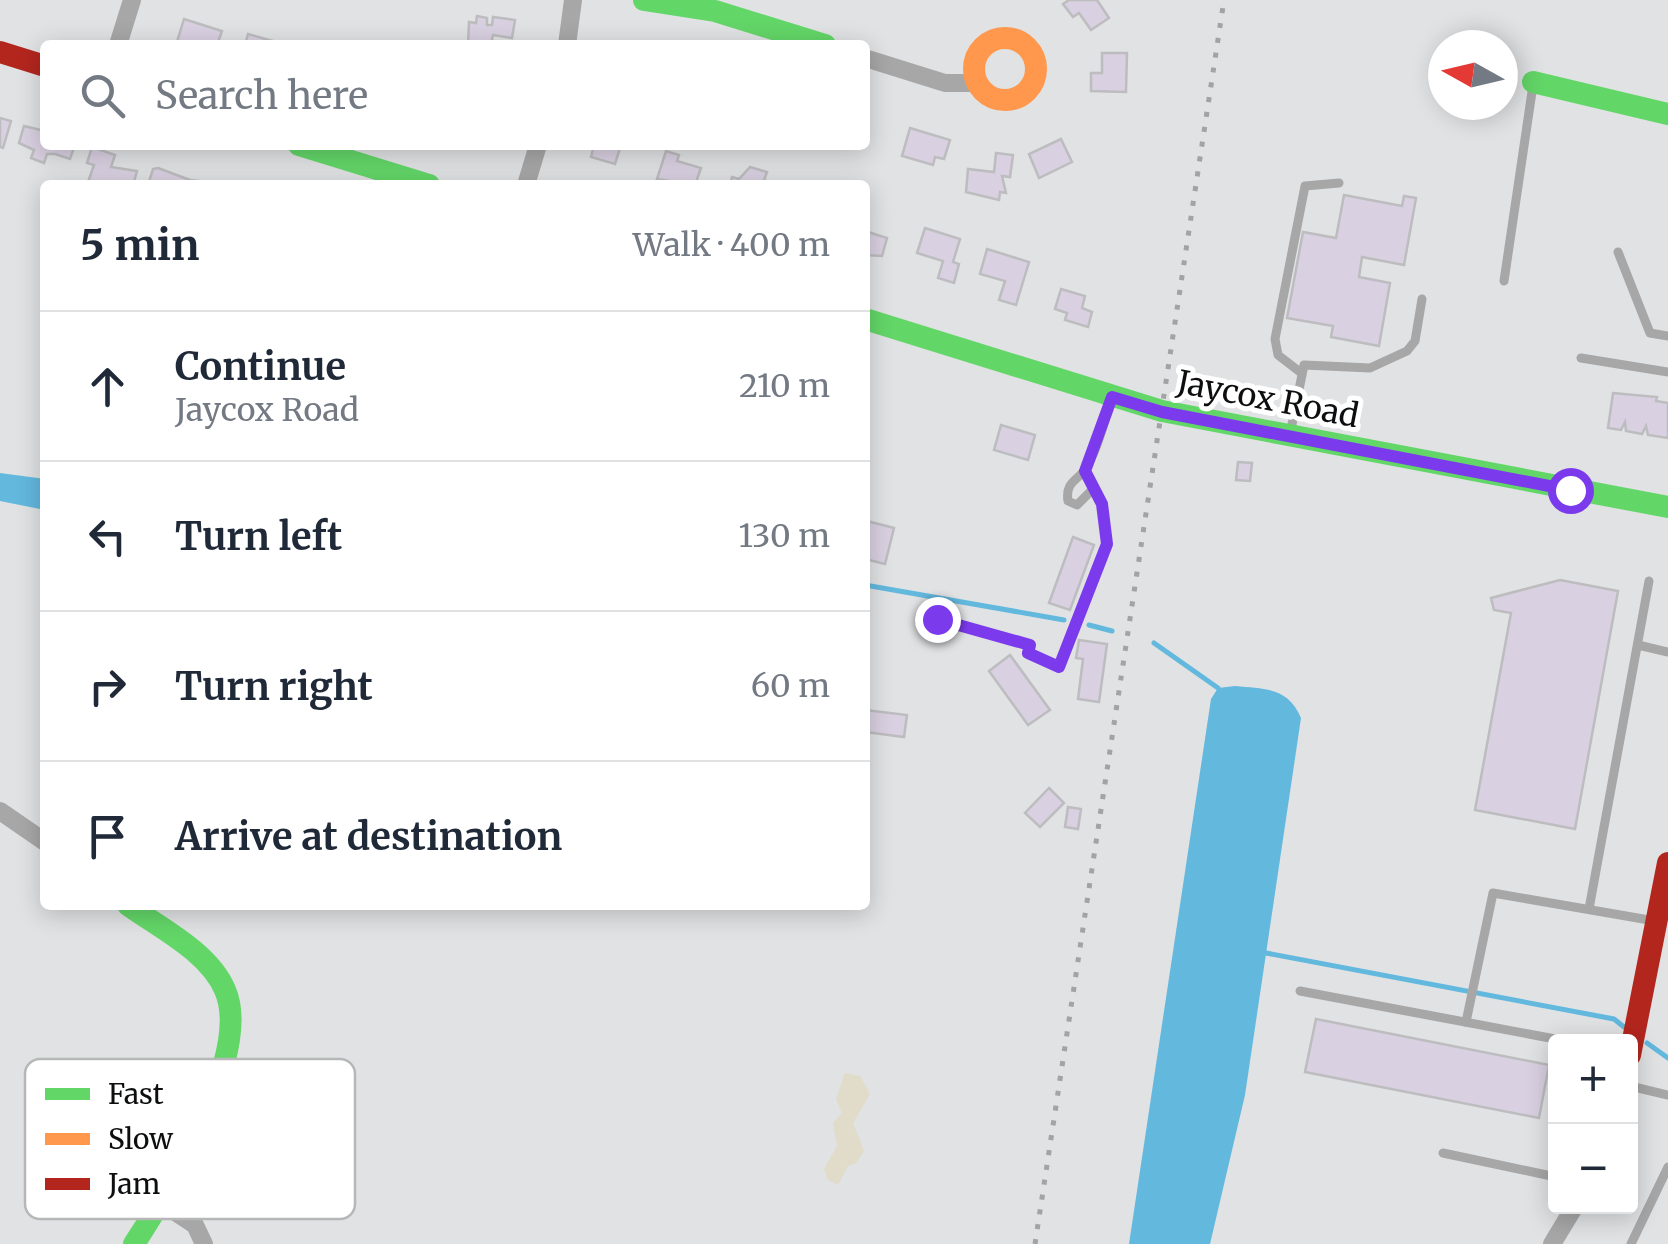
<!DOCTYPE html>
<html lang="en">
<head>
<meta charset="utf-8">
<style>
	:root { --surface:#fff; --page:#f6f6f7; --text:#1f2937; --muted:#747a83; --line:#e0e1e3 }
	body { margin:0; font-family:Merriweather,serif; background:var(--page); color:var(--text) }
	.controls { position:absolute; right:30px; bottom:30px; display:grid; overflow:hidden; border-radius:10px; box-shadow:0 5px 25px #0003 }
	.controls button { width:90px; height:90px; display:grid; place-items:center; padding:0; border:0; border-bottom:2px solid var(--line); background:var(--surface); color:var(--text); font:50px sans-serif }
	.compass { position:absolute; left:1428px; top:30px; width:90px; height:90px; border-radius:50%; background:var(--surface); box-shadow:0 5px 25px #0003; rotate:278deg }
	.stop { position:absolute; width:30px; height:30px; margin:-22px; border:8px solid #7c3aed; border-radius:50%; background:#fff }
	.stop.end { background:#7c3aed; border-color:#fff; box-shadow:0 2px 10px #0008 }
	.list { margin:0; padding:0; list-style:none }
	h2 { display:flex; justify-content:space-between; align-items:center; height:130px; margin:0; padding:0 40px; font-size:42px }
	h2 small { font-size:32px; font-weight:400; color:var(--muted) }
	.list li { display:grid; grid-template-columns:65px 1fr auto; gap:30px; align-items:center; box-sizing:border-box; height:150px; padding:0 40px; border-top:2px solid var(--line) }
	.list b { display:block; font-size:38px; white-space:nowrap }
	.list p { margin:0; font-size:32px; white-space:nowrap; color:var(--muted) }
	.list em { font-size:32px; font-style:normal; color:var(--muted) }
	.icon { flex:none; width:55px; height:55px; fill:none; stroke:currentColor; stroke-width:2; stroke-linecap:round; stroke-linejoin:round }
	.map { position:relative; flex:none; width:1668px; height:1244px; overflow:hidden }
	.search { position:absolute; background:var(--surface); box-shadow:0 5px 25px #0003; left:40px; top:40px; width:830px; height:110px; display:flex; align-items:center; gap:25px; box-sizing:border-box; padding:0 35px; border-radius:10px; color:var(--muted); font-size:38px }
	.panel { position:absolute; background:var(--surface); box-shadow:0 5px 25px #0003; left:40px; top:180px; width:830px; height:730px; border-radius:10px }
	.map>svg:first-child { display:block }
	.sand { fill:#e1dcc9 }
	.water { fill:#63b8de }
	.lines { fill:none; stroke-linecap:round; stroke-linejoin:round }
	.stream { stroke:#63b8de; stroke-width:5 }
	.building { fill:#d9d0e1; stroke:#bdbdbf; stroke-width:2.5 }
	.lane { stroke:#a7a7a7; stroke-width:9 }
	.street { stroke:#a7a7a7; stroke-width:18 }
	.fast { stroke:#63d668; stroke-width:22 }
	.slow { stroke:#ff974d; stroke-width:22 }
	.jam { stroke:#b3261e; stroke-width:22 }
	.rail { stroke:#a3a3a3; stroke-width:5; stroke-dasharray:5 10; stroke-linecap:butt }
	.route { stroke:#7c3aed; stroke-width:12 }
	.labels { text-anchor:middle; stroke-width:10; stroke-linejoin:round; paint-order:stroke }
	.street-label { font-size:32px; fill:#0d0e0f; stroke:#fff }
	.key { fill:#fff; stroke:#b6b7b7; stroke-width:2.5 }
	.key-label { font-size:28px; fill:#0d0e0f }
</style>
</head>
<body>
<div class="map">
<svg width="1668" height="1244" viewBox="0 0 1668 1244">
	<rect width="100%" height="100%" fill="#e0e2e4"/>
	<path class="sand" d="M845 1073 860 1076 870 1094 853 1123 864 1151 856 1163 848 1166 838 1185 828 1180 824 1169 837 1146 833 1123 842 1113 836 1099Z"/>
	<g class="water">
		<path d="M0 473 45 479V510L0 501Z"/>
		<path d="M1235 686C1265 689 1288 687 1301 718L1245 1095 1210 1244H1129L1211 699 1218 688Z"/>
	</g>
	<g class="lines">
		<g class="stream">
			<path d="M865 585 1064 620"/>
			<path d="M1089 625 1112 631"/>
			<path d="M1154 643 1218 688"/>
			<path d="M1266 953 1614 1019 1624 1027"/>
			<path d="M1647 1043 1668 1058"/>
		</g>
	</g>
	<g class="building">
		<path d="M1069 0H1097L1109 18 1091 30 1079 13 1073 17 1063 4Z"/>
		<path d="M477 16 487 18V25H492L493 17 515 20 512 38 493 35 491 45H468L469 22 476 23Z"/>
		<path d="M184 19 222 31 217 45H176Z"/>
		<path d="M248 34 287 45H245Z"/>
		<path d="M1102 53H1127L1126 92 1091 91V73H1102Z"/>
		<path d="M0 118 11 121 3 148 0 147Z"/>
		<path d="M24 126 45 131V145H75L70 159 55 154H47L44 163 31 158 34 150 19 143Z"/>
		<path d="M910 128 950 140 944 159 935 157 933 165 902 156Z"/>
		<path d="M1061 139 1072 162 1039 178 1029 154Z"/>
		<path d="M594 145H621L615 164 591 157Z"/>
		<path d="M92 147 115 155 111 167 137 171 133 185H87L94 165 87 163Z"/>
		<path d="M666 151 679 155 677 161 701 168 695 185 657 179Z"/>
		<path d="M996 153 1013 155 1010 177 1002 176 1006 193 1000 192 999 200 966 192 968 169 994 172Z"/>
		<path d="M750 167 767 172 764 180 776 185H730L732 177 739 179Z"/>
		<path d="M158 168 190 180 207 182 148 185 153 169Z"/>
		<path d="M1344 195 1402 206 1404 196 1416 198 1404 265 1362 257 1359 277 1390 283 1379 346 1331 337 1333 326 1287 318 1303 232 1336 238Z"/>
		<path d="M925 228 960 239 953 262 959 264 954 283 938 278 943 261 917 253Z"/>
		<path d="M865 231 887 238 882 256 865 255Z"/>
		<path d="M987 249 1029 262 1016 305 999 300 1005 281 980 274Z"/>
		<path d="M1061 289 1085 296 1082 308 1092 312 1088 327 1065 320 1067 313 1055 309Z"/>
		<path d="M1613 393 1657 397 1656 401 1668 403V438L1648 435 1646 426 1642 434 1626 431 1625 422 1621 430 1608 428Z"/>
		<path d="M1001 425 1035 435 1028 460 994 450Z"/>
		<path d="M1238 462 1252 463 1250 481 1236 480Z"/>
		<path d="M867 521 894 528 885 564 865 559Z"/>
		<path d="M1073 537 1094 545 1070 610 1049 603Z"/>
		<path d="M1560 580 1618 591 1575 829 1475 810 1511 613 1494 610 1491 598Z"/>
		<path d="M1079 640 1107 644 1099 702 1078 699 1083 659 1076 658Z"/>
		<path d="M1010 655 1050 710 1028 725 989 671Z"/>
		<path d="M865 710 907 715 904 737 865 732Z"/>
		<path d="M1049 788 1064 803 1040 827 1025 813Z"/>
		<path d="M1068 807 1081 809 1078 829 1065 827Z"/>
		<path d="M1316 1019 1549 1065 1539 1118 1305 1072Z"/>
	</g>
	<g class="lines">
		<g class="lane">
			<path d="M1618 252 1650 333 1668 336"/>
			<path d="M1504 281 1533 85"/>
			<path d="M1581 358 1668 372"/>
			<path d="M1300 372 1278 355 1275 339 1305 186 1339 183"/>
			<path d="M1290 434 1304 365 1370 368 1407 351 1415 341 1422 299"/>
			<path d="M1085 471 1093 489 1077 505 1068 501C1065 481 1078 481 1086 468 1098 449 1104 421 1112 399"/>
			<path d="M920 615 1030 645 1028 653 1059 667 1107 544 1103 504 1093 489"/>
			<path d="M1638 645 1668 652"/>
			<path d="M1589 909 1649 581"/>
			<path d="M1300 991 1571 1042"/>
			<path d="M1466 1022 1493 893 1655 921"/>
			<path d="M1630 1086 1668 1095"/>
			<path d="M1443 1153 1556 1177"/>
			<path d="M1631 1244 1668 1167"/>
		</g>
		<g class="street">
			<path d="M118 45 132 0"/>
			<path d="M567 45 573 0"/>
			<path d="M865 58 945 83H977"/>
			<path d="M526 185 538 145"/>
			<path d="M0 811 45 842"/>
			<path d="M163 1204 195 1225 204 1244"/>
			<path d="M1552 1244 1575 1206"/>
		</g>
		<g class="fast">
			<path d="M644 0 715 11 825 45"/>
			<path d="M1533 82 1668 114"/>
			<path d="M299 145 429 185"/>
			<path d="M865 319 1162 411 1668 507"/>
			<path d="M128 905C160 928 209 952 225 990 253 1053 168 1192 134 1244"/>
		</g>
		<circle class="slow" cx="1005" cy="69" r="31"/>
		<g class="jam">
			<path d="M0 52 45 66"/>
			<path d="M1630 1055 1668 863"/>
		</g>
		<path class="rail" d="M1035 1244 1224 0"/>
	</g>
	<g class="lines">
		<path class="route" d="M937 619 1030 645 1028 653 1059 667 1107 544 1102 504 1085 471 1112 397 1162 412 1570 490"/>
	</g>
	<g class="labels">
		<g class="street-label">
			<text transform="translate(1268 399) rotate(11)" y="11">Jaycox Road</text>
		</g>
	</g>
	<rect x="25" y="1059" width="330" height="160" rx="15" class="key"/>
	<rect x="45" y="1088" width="45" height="12" fill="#63d668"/>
	<rect x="45" y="1133" width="45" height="12" fill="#ff974d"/>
	<rect x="45" y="1178" width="45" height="12" fill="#b3261e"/>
	<g class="key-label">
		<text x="108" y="1104">Fast</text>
		<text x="108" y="1149">Slow</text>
		<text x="108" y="1194">Jam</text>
	</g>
</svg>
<div class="controls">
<button>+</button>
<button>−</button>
</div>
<svg class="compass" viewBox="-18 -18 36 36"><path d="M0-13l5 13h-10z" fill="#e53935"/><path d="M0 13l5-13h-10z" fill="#747a83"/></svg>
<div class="stop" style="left:1570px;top:490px"></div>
<div class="stop end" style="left:937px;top:619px"></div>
<div class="search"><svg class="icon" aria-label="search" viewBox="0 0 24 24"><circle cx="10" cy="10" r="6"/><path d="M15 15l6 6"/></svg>Search here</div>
<section class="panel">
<h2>5 min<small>Walk · 400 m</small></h2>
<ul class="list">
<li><svg class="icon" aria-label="ahead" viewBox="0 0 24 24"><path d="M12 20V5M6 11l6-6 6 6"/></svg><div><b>Continue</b><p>Jaycox Road</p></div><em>210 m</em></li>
<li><svg class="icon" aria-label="left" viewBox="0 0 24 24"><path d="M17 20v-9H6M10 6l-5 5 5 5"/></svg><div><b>Turn left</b></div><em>130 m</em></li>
<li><svg class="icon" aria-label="right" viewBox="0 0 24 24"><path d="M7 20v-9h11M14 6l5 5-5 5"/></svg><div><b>Turn right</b></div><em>60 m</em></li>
<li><svg class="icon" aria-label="arrive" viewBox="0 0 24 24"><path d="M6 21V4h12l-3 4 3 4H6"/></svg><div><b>Arrive at destination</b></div></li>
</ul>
</section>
</div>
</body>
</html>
